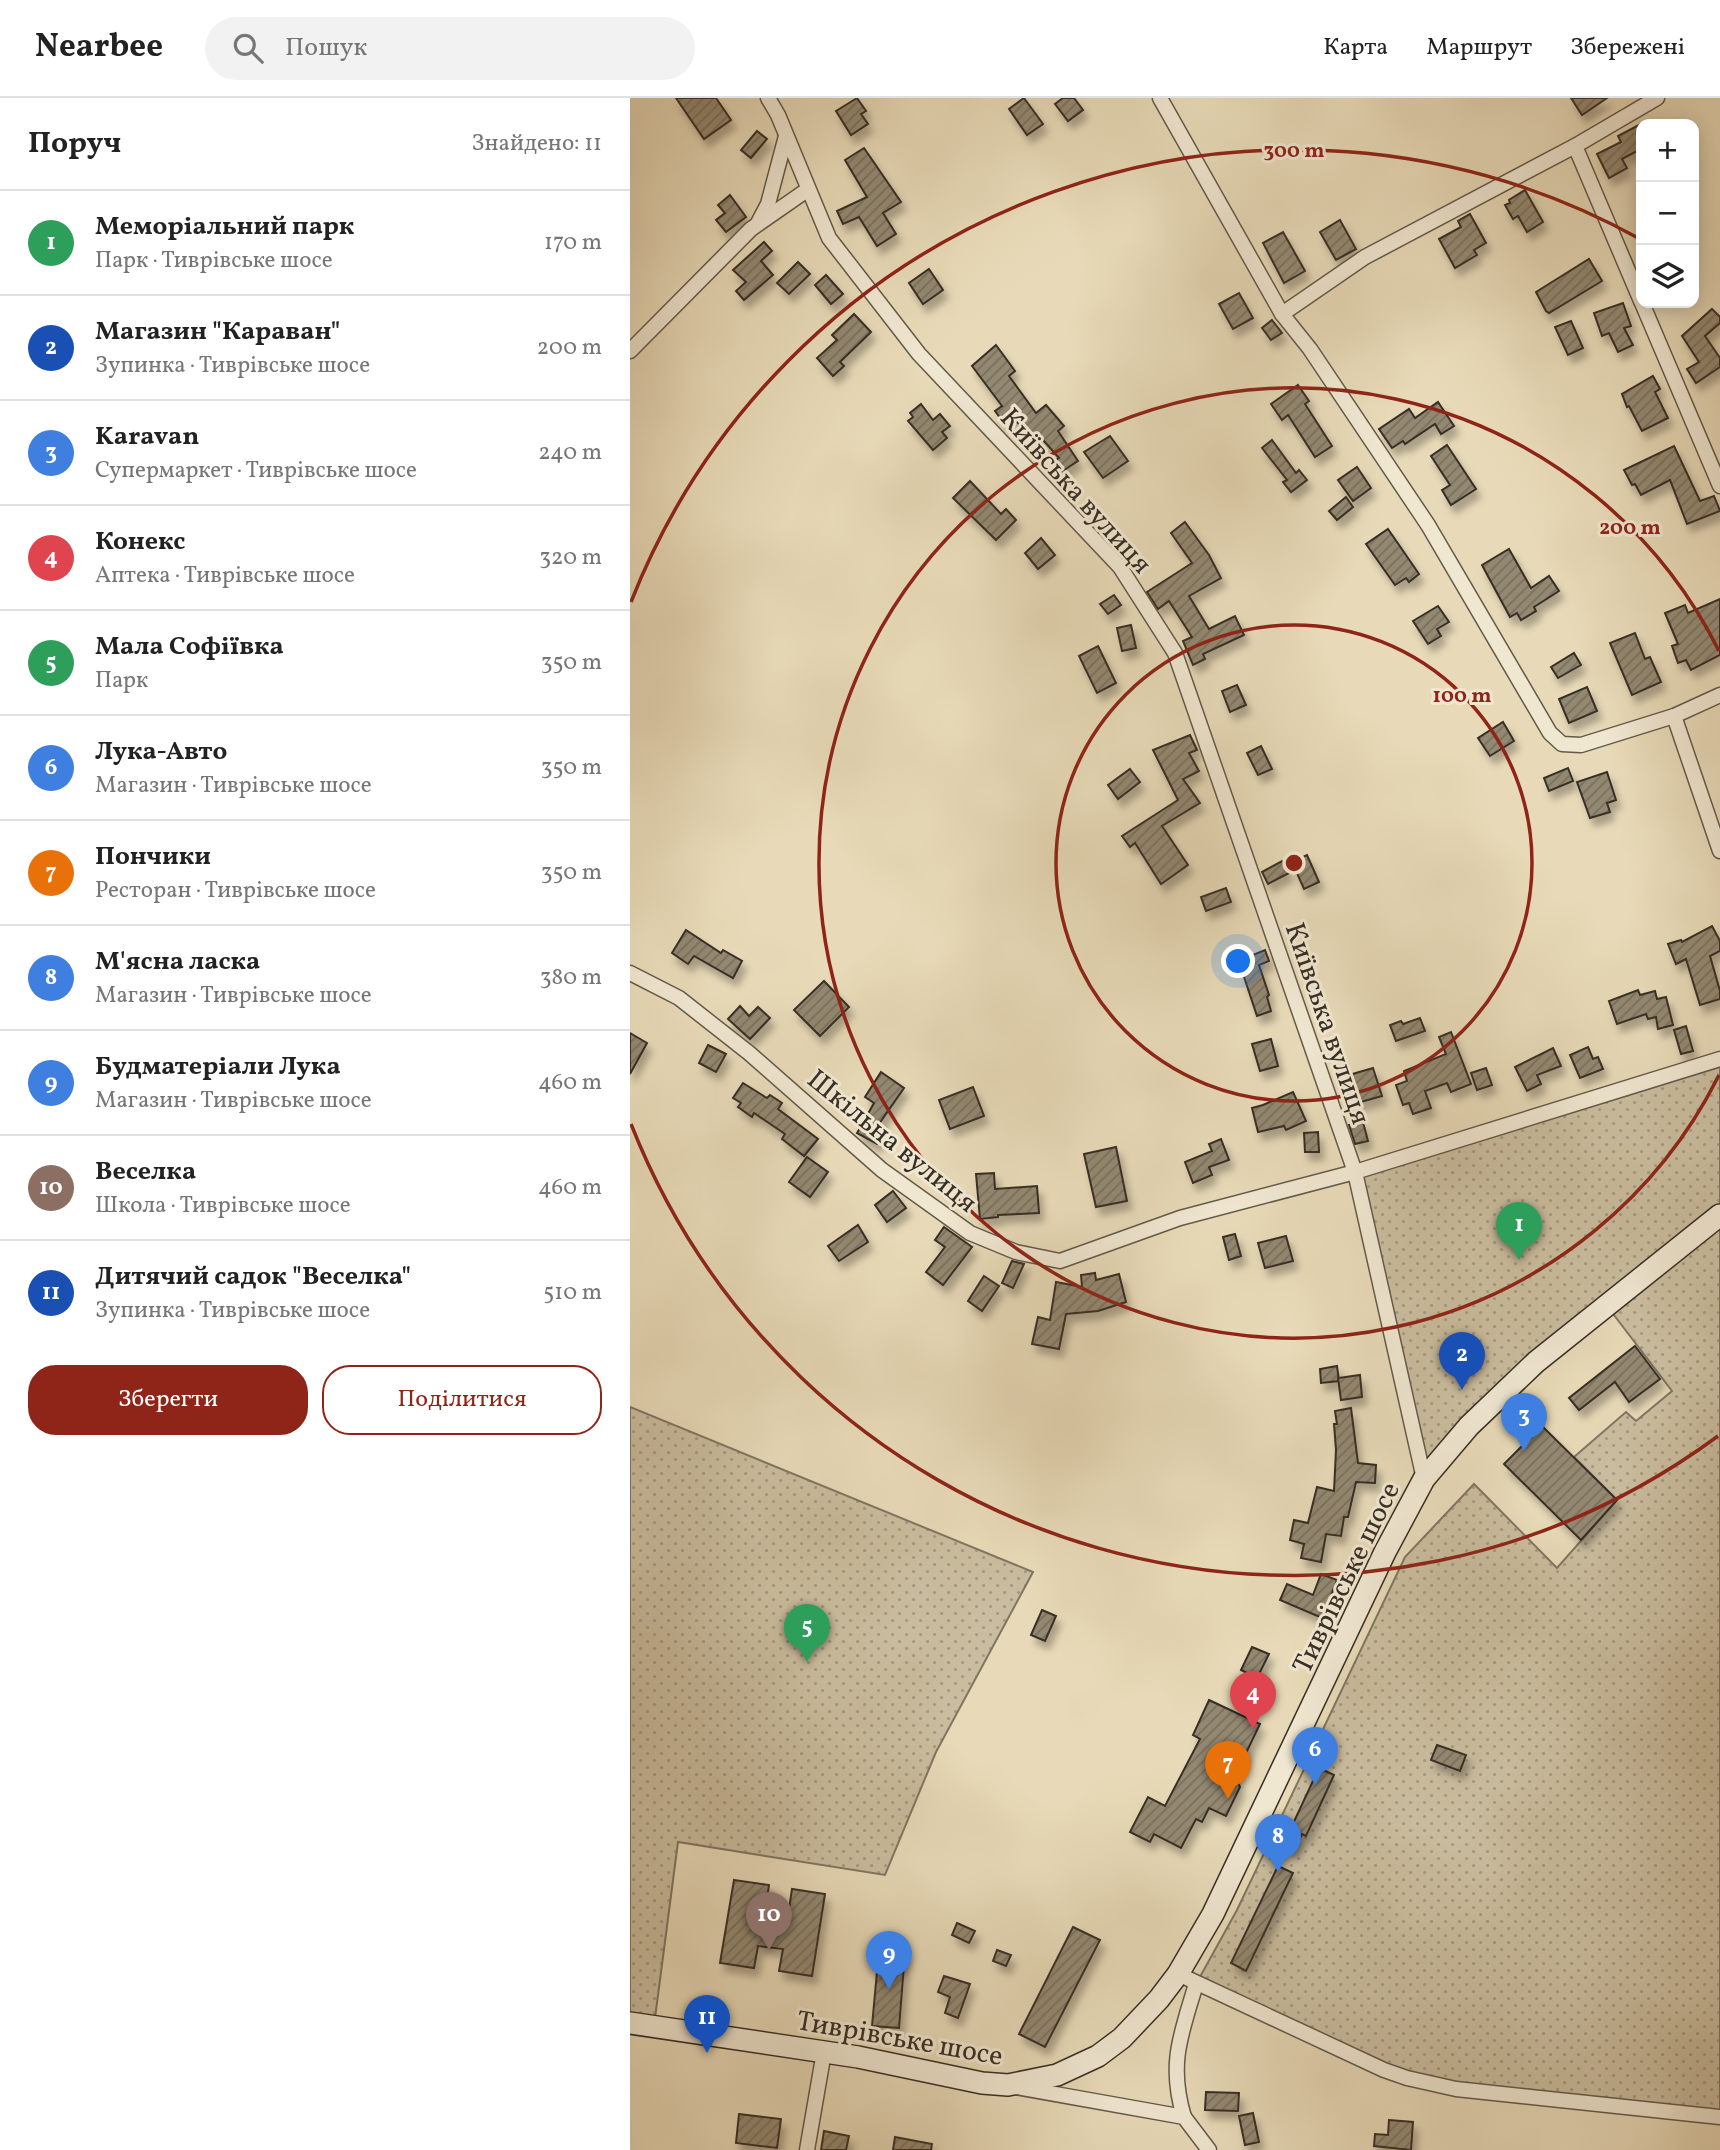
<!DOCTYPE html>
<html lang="uk">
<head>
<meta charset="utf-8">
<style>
	:root { --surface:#fff; --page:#f2f2f2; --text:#222; --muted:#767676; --line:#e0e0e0; --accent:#8f2418 }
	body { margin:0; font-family:Vollkorn,serif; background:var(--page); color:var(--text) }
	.controls { position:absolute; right:21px; top:21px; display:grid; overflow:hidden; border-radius:14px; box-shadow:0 4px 18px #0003 }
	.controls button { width:63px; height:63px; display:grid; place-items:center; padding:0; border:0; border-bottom:2px solid var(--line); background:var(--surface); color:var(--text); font:35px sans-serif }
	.you { position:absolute; left:609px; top:864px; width:24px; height:24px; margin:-18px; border:5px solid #fff; border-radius:50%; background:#1a73e8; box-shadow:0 0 0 10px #1a73e833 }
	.badge { display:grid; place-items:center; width:46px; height:46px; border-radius:50%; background:var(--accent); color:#fff; font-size:23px; font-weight:700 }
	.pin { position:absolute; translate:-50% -58px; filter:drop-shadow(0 2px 4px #0008) }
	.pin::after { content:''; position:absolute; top:37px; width:24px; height:21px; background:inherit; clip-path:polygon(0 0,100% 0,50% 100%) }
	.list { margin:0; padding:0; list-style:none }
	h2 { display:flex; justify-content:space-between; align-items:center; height:91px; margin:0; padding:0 28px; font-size:30px }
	h2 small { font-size:23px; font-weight:400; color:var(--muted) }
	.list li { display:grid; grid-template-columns:46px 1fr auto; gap:21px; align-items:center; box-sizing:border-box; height:105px; padding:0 28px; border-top:2px solid var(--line) }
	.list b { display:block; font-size:26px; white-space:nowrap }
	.list p { margin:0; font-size:23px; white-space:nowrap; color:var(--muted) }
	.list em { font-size:23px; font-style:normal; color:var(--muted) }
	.actions { display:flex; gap:14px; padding:21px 28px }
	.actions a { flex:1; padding:16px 0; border:2px solid var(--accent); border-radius:28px; text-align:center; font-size:24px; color:var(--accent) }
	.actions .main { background:var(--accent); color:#fff }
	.icon { flex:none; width:38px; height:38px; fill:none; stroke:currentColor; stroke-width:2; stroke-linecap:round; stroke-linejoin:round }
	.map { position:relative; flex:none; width:1090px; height:2052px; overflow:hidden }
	header { display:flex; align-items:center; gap:42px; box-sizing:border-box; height:98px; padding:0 35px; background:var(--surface); border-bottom:2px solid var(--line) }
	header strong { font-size:33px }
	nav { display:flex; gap:38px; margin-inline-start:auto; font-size:24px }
	.search { width:490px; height:63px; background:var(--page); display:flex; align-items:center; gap:18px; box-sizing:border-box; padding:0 24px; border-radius:38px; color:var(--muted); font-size:26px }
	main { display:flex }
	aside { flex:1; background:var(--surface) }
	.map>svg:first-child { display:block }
	.grass { fill:url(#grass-dots); stroke:#807662; stroke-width:2 }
	.building { fill:url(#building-hatch); stroke:#372f25; stroke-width:2; filter:url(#shadow) }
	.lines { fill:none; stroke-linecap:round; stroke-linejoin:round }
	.street-casing { stroke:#635a4a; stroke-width:17 }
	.secondary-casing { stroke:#372f25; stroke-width:24 }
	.street { stroke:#f0e7d1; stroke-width:14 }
	.secondary { stroke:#f0e7d1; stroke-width:21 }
	.ring { fill:none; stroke:#8f2418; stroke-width:3.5 }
	.labels { text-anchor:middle; stroke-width:6; stroke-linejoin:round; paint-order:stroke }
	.street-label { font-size:28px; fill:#372f25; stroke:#f0e7d1 }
	.centre { fill:#8f2418; stroke:#f0e7d1; stroke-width:3.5 }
	.ring-label { font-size:21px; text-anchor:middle; font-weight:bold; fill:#8f2418; stroke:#f0e7d1; stroke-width:6; stroke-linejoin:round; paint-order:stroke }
</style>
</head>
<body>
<header>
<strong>Nearbee</strong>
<div class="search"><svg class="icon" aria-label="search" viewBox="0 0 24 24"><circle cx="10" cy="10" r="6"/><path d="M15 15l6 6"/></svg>Пошук</div>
<nav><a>Карта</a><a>Маршрут</a><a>Збережені</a></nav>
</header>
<main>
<aside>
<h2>Поруч<small>Знайдено: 11</small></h2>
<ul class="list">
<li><span class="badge" style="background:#2e9e5b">1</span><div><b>Меморіальний парк</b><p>Парк · Тиврівське шосе</p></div><em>170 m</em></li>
<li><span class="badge" style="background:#1a4fb4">2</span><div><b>Магазин &quot;Караван&quot;</b><p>Зупинка · Тиврівське шосе</p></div><em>200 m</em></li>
<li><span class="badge" style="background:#3f7fe0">3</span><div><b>Karavan</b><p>Супермаркет · Тиврівське шосе</p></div><em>240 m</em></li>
<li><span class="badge" style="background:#e0444e">4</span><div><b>Конекс</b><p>Аптека · Тиврівське шосе</p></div><em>320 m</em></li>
<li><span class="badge" style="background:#2e9e5b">5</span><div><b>Мала Софіївка</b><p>Парк</p></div><em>350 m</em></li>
<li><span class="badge" style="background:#3f7fe0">6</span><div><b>Лука-Авто</b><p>Магазин · Тиврівське шосе</p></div><em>350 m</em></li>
<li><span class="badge" style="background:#e8710a">7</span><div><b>Пончики</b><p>Ресторан · Тиврівське шосе</p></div><em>350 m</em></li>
<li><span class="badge" style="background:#3f7fe0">8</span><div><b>М'ясна ласка</b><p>Магазин · Тиврівське шосе</p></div><em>380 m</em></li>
<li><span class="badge" style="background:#3f7fe0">9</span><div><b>Будматеріали Лука</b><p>Магазин · Тиврівське шосе</p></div><em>460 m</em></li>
<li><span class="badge" style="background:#8d6e63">10</span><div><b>Веселка</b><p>Школа · Тиврівське шосе</p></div><em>460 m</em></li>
<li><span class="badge" style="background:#1a4fb4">11</span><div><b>Дитячий садок &quot;Веселка&quot;</b><p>Зупинка · Тиврівське шосе</p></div><em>510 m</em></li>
</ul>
<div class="actions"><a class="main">Зберегти</a><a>Поділитися</a></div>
</aside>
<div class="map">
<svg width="1090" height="2052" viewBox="0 0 1090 2052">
	<defs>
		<pattern id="grass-dots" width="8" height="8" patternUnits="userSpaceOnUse" patternTransform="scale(1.75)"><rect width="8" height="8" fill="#cabd9f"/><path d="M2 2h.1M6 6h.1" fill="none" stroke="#a59a81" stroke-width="1.8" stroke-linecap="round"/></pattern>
		<pattern id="building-hatch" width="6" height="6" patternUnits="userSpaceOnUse" patternTransform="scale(1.75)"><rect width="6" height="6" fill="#938871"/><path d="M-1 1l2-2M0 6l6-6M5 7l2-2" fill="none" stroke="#79705d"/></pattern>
		<filter id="shadow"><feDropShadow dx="4.5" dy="8" stdDeviation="3.5" flood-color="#0004"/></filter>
	</defs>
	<rect width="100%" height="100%" fill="#e8dab8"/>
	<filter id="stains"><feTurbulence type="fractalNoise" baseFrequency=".00286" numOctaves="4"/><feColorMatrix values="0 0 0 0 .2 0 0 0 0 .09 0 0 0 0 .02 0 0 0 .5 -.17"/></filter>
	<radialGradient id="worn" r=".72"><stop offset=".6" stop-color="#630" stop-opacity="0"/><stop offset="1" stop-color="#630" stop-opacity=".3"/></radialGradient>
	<g class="grass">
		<path d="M1090 961V2019L777 1980 566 1886 607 1812 775 1459 844 1386 927 1470 987 1402 944 1359 996 1314 1006 1323 1042 1293 977 1208 794 1381 725 1074Z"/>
		<path d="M0 1309 403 1474 306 1654 255 1777 48 1744 24 1928 0 1925Z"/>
	</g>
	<g class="building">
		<path d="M46 0H86L101 22 74 41Z"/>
		<path d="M227 0 236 13 231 16 238 26 221 37 206 13Z"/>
		<path d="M394 0 413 26 397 37 379 11Z"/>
		<path d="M433 0H444L453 12 438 23 425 6Z"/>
		<path d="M941 0H977L952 17Z"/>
		<path d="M1011 26V51L992 61 997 70 979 80 967 56 991 44 988 38Z"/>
		<path d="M127 33 137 41 121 60 111 52Z"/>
		<path d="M234 50 271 104 253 115 266 136 247 148 229 119 213 126 207 113 237 99 215 62Z"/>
		<path d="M895 92 913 124 897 134 888 118 883 121 875 107 880 105 879 102Z"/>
		<path d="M100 97 116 119 96 134 86 122 95 115 88 107Z"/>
		<path d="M840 116 856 145 844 152 847 157 825 170 809 141 831 129 828 123Z"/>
		<path d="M710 122 726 151 706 162 690 134Z"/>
		<path d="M653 134 675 173 654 185 633 145Z"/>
		<path d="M134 144 142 153 131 163 143 177 114 202 106 193 116 184 103 172Z"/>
		<path d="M959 161 972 183 919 215 916 213 906 194Z"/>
		<path d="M168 164 180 176 159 196 147 185Z"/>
		<path d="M299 171 313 192 293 206 279 185Z"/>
		<path d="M196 177 213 196 201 206 185 187Z"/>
		<path d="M609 195 623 220 603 231 589 206Z"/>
		<path d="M993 205 1001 228 994 230 1003 247 988 254 979 235 972 238 964 215Z"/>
		<path d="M1082 211 1090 219V225L1075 238 1090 260V269L1066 285 1057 271 1069 264 1052 238Z"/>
		<path d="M224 216 241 234 210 264 214 268 203 278 187 260 207 242 202 237Z"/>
		<path d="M642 222 652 235 641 242 632 230Z"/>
		<path d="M941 223 953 250 938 257 925 229Z"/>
		<path d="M366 247 385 273 379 278 406 315 416 307 434 328 428 333 448 363 428 376 420 365 429 360 406 334 400 339 382 318 373 324 365 313 372 308 342 268Z"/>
		<path d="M1023 278 1030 291 1025 294 1038 320 1012 333 999 308 997 309 992 296Z"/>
		<path d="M668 287 679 303 675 306 702 348 685 359 658 317 652 322 641 306Z"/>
		<path d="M808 304 824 328 811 336 805 326 775 346 773 343 762 350 749 331 779 311 785 320Z"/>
		<path d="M291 306 303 322 310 316 320 328 312 334 317 340 303 352 278 323 283 319 280 315Z"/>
		<path d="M480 338 498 363 473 380 454 354Z"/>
		<path d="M642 342 666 375 669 372 677 382 661 394 653 384 657 382 632 350Z"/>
		<path d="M817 347 846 391 821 407 812 392 820 387 801 358Z"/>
		<path d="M1044 348 1070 403 1084 398 1090 413 1057 426 1040 382 1011 397 1005 386 1002 387 994 372Z"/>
		<path d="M727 369 741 390 723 403 708 382Z"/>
		<path d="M340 383 371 416 376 411 386 422 366 442 323 400Z"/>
		<path d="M716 399 723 409 707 422 699 413Z"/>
		<path d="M555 424 579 457 591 480 559 498 579 531 605 518 614 537 573 556 575 561 563 567 553 543 562 539 539 503 528 511 517 494 562 465 541 435Z"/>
		<path d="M758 431 789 476 779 484 776 480 765 487 736 446Z"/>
		<path d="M411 440 425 457 408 471 395 455Z"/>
		<path d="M879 451 901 490 919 478 929 493 904 509 906 513 891 522 887 515 880 519 852 467Z"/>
		<path d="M484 497 491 507 478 516 470 506Z"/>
		<path d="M1090 501V557L1061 572 1056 562 1048 565 1042 548 1048 546 1035 515 1055 507 1058 515Z"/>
		<path d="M808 508 819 524 807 531 811 538 798 546 783 523Z"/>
		<path d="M501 527 506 550 492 553 487 530Z"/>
		<path d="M1005 535 1015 561 1020 559 1031 584 1002 597 980 545Z"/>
		<path d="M468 548 486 585 467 595 449 558Z"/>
		<path d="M944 555 951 567 928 580 921 569Z"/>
		<path d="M607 587 616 607 600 614 592 593Z"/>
		<path d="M957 589 967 613 939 625 929 601Z"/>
		<path d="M873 624 884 643 860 658 848 640Z"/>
		<path d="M560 637 567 652 559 655 569 673 553 681 570 705 532 728 558 767 531 786 505 745 500 749 492 738 548 702 523 652Z"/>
		<path d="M631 648 642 671 628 677 617 655Z"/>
		<path d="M938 670 943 683 919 693 914 680Z"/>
		<path d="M500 671 510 684 488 701 478 687Z"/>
		<path d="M977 674 986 702 977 705 980 714 960 720 947 684Z"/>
		<path d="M677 757 689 784 674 791 662 764Z"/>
		<path d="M652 763 659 775 638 786 632 774Z"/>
		<path d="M596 790 601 804 576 813 571 799Z"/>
		<path d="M1082 828 1090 843V853L1080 858 1090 893V901L1070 907 1056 861 1046 866 1038 846 1051 842 1052 844Z"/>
		<path d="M56 832 91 855 93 852 112 863 103 880 64 858 58 866 42 855Z"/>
		<path d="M635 852 639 863 629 867 639 897 637 899 641 913 627 918 613 876 619 874 613 861Z"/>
		<path d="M194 883 219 909 190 938 164 912Z"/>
		<path d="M1008 892 1010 897 1025 893 1027 901 1036 899 1043 927 1028 931 1026 919 1018 921 1016 916 987 926 979 903Z"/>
		<path d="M110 908 119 918 128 909 140 920 120 941 98 921Z"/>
		<path d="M790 920 795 933 766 943 760 927 771 923 773 926Z"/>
		<path d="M1056 928 1063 953 1051 956 1044 932Z"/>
		<path d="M821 934 841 986 821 994 817 985 795 993 801 1010 783 1016 779 1005 773 1007 766 987 777 983 774 973 816 956 809 939Z"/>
		<path d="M0 935 17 945 0 976Z"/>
		<path d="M641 941 648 968 630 973 622 946Z"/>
		<path d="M78 947 96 956 86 974 69 965Z"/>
		<path d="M958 949 963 961 968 959 973 971 950 980 940 957Z"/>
		<path d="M923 950 931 968 907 977 911 986 897 993 885 969Z"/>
		<path d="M743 970 752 998 727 1005 719 977Z"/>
		<path d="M856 970 862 987 847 992 841 975Z"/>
		<path d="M251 974 274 990 249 1026 256 1030 247 1046 227 1035 244 1005 235 999Z"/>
		<path d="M113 985 137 1000 140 997 152 1005 148 1011 188 1041 174 1058 152 1041 155 1036 124 1015 122 1019 108 1009 111 1005 103 1000Z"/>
		<path d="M343 989 354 1018 320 1031 309 1002Z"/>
		<path d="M663 994 676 1023 656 1032 654 1028 628 1034 622 1010 633 1007Z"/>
		<path d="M733 1024 738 1043 725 1046 719 1027Z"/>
		<path d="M688 1034 689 1054H675L674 1035Z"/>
		<path d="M591 1041 599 1062 579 1069 582 1077 563 1085 555 1064 582 1053 579 1046Z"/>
		<path d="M486 1049 497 1103 466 1109 454 1056Z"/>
		<path d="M177 1059 198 1074 180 1099 159 1084Z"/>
		<path d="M364 1075 365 1091 407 1088 409 1115 368 1117V1119L350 1121 346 1076Z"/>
		<path d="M263 1093 276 1110 257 1124 245 1107Z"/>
		<path d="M228 1127 238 1144 209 1163 198 1148Z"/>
		<path d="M314 1129 342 1149 313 1187 296 1174 315 1149 305 1142Z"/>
		<path d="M605 1136 611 1158 599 1162 593 1139Z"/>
		<path d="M656 1138 663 1163 635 1170 628 1145Z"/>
		<path d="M382 1163 394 1166 383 1190 372 1185Z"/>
		<path d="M465 1175 466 1182 489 1176 496 1204 468 1213 436 1216 429 1251 402 1246 408 1219 420 1222 426 1184 452 1189 451 1177Z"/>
		<path d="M354 1178 369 1188 352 1213 338 1203Z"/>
		<path d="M1005 1248 1030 1281 999 1304 985 1284 949 1312 939 1300Z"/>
		<path d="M707 1268 709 1283 691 1285 690 1271Z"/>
		<path d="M730 1277 732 1299 711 1302 708 1280Z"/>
		<path d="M721 1310 728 1365 746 1367 745 1385 726 1384 718 1419H714L711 1438 696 1436 691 1464 671 1460 674 1446 660 1442 664 1422 678 1425 687 1389 704 1393 706 1352 704 1326H707L705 1313Z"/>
		<path d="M912 1328 987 1402 951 1442 874 1366Z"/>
		<path d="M691 1476 707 1482 692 1520 650 1502 657 1486 683 1497Z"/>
		<path d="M412 1512 426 1518 415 1543 401 1537Z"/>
		<path d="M622 1549 639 1556 627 1580 611 1572Z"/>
		<path d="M579 1602 630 1626 605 1678 610 1689 596 1718 579 1710 572 1724 566 1721 551 1750 524 1736 520 1744 500 1734 518 1699 535 1708 570 1641 563 1637Z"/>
		<path d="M807 1647 836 1657 830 1673 801 1662Z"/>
		<path d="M689 1670 704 1677 676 1738 672 1736 664 1753 653 1747Z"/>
		<path d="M648 1768 663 1775 616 1873 601 1865Z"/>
		<path d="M104 1782 139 1787 135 1815 158 1818 162 1791 195 1796 182 1878 149 1873 153 1851 128 1848 124 1870 90 1865Z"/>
		<path d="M327 1825 345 1833 339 1845 322 1837Z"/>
		<path d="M443 1829 470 1842 415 1949 389 1936Z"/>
		<path d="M249 1852 275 1854 269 1930 242 1928Z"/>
		<path d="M367 1852 381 1857 376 1868 363 1863Z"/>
		<path d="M314 1878 340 1886 328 1920 315 1915 320 1899 308 1894Z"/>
		<path d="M576 1994 609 1995 608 2013 575 2012Z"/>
		<path d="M623 2015 629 2044 615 2047 609 2018Z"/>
		<path d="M109 2016 151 2021 147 2050 106 2045Z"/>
		<path d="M759 2022 783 2024 781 2052 744 2048 745 2036 758 2037Z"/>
		<path d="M194 2033 219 2038 216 2052H191Z"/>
		<path d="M265 2039 302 2046 301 2052H263Z"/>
	</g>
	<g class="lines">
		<g class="street-casing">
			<g id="street">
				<path d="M138 0 148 17 199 140 289 256 490 469 545 555 725 1074 794 1381"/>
				<path d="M530 0 652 216 680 251 798 427 920 635 932 646 951 647 1044 618 1090 597"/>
				<path d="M945 48 1011 203"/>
				<path d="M129 123 138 106 156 38"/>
				<path d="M1012 205 1090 388"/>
				<path d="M652 216 735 159 945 48 1027 0"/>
				<path d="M0 253 121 131 177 92"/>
				<path d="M1044 618 1090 753"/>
				<path d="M0 875 49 900 119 955 252 1072 340 1135 386 1154 430 1163 550 1120 725 1074 1090 961"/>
				<path d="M548 1876 754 1972 777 1980 826 1991 1090 2019"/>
				<path d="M386 1989 554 2019 579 2052"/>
				<path d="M554 2019C538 1966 551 1936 566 1886"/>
				<path d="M177 2052 194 1954"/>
			</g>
		</g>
		<g class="secondary-casing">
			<path id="secondary" d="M0 1925 228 1959 352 1985 378 1987 427 1977 468 1958 492 1940 529 1901 548 1876 583 1816 755 1454 794 1381 839 1328 906 1264 1090 1117"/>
		</g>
		<use href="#street" class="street"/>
		<use href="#secondary" class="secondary"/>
	</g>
	<g class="ring">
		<circle cx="664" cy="765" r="238"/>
		<path d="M1089 977A475 475 0 1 1 1089 553"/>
		<path d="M1088 1338A713 713 0 0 1 1 1026M1 504A713 713 0 0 1 1010 141"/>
	</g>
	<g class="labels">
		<g class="street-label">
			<text transform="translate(447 392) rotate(48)" y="10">Київська вулиця</text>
			<text transform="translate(699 925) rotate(71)" y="10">Київська вулиця</text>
			<text transform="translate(263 1042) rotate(39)" y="10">Шкільна вулиця</text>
			<text transform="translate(715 1479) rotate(-64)" y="10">Тиврівське шосе</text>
			<text transform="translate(270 1939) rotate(10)" y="10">Тиврівське шосе</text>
		</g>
	</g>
	<circle cx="664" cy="765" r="10" class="centre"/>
	<g class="ring-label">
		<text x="664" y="59">300 m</text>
		<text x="1000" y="436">200 m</text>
		<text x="832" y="604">100 m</text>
	</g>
	<rect width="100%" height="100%" filter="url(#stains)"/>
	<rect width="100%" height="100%" fill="url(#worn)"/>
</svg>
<div class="controls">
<button>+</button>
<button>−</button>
<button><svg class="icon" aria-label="layers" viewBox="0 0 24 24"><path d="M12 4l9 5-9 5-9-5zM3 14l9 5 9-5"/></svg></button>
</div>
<div class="you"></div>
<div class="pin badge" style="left:889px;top:1162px;background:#2e9e5b">1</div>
<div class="pin badge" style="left:832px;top:1292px;background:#1a4fb4">2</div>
<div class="pin badge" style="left:894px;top:1353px;background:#3f7fe0">3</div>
<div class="pin badge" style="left:623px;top:1631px;background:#e0444e">4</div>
<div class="pin badge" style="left:177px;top:1564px;background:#2e9e5b">5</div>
<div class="pin badge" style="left:685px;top:1687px;background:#3f7fe0">6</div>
<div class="pin badge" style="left:598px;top:1701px;background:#e8710a">7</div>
<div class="pin badge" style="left:648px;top:1774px;background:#3f7fe0">8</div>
<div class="pin badge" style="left:259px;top:1891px;background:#3f7fe0">9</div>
<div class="pin badge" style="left:139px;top:1852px;background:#8d6e63">10</div>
<div class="pin badge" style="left:77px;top:1955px;background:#1a4fb4">11</div>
</div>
</main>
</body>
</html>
